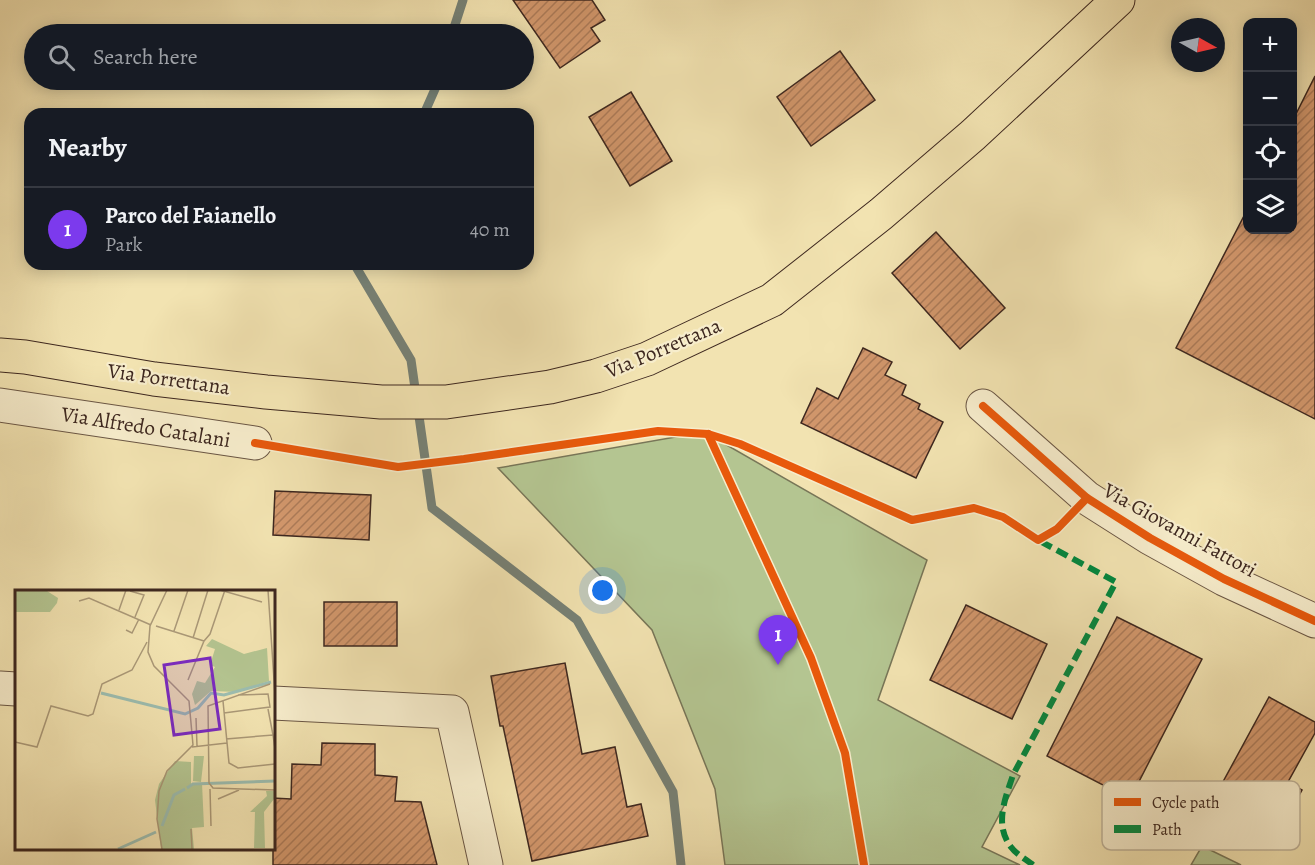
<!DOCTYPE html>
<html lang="en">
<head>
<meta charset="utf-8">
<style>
	:root { --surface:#171b24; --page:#20242c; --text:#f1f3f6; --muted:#9ea1a6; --line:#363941; --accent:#7c3aed }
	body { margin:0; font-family:Alegreya,serif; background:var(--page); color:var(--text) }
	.controls { position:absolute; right:18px; top:18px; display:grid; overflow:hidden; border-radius:12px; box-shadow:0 3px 15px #0003 }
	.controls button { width:54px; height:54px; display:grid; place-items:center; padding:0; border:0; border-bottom:2px solid var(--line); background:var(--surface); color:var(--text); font:30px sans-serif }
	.compass { position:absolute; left:1171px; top:18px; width:54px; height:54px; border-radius:50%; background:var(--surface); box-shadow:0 3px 15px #0003; rotate:98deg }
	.you { position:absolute; left:603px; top:591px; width:21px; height:21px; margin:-15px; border:4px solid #fff; border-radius:50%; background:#1a73e8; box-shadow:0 0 0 9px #1a73e833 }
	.badge { display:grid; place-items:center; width:39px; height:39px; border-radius:50%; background:var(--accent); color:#fff; font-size:20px; font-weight:700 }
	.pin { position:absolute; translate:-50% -50px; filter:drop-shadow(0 2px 3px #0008) }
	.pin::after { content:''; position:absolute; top:32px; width:21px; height:18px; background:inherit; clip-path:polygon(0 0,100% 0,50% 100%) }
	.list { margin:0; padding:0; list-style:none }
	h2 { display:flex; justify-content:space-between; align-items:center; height:78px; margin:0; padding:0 24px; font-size:26px }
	h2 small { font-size:20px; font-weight:400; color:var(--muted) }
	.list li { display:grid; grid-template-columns:39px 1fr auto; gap:18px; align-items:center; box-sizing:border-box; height:84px; padding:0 24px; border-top:2px solid var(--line) }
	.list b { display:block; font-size:22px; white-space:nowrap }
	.list p { margin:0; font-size:20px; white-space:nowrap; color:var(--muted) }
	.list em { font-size:20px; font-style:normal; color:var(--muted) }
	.icon { flex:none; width:33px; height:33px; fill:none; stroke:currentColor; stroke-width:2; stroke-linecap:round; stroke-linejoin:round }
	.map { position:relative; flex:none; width:1315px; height:865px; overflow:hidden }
	.search { position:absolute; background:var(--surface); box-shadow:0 3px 15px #0003; left:24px; top:24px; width:510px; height:66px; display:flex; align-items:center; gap:15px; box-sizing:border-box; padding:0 21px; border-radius:33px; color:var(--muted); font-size:22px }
	.panel { position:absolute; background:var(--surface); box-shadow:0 3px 15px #0003; left:24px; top:108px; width:510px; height:162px; border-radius:18px }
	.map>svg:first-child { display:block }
	.park { fill:#b4c591; stroke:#787658; stroke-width:1.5 }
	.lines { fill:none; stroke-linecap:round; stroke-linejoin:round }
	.stream { stroke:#768176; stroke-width:9 }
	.building { fill:url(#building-hatch); stroke:#3d271f; stroke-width:1.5 }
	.street-casing { stroke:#6a5644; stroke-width:35 }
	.primary-casing { stroke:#3d271f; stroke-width:35 }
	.street { stroke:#f7edcc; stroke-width:33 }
	.primary { stroke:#f2e3b1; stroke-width:33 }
	.quiet { stroke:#00873e; stroke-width:6; stroke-dasharray:12 6; stroke-linecap:butt }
	.cycleway-casing { stroke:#f7edcc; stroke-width:11 }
	.cycleway { stroke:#e8590c; stroke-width:8 }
	.labels { text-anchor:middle; stroke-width:4.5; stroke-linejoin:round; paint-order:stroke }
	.street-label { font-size:21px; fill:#3d271f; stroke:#f7edcc }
	.inset-river { fill:none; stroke:#9cbdb0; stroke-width:3 }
	.inset-road { fill:none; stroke:#aa9877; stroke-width:1.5 }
	.view { fill:#7b2cbf; fill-opacity:0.15; stroke:#7b2cbf; stroke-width:3 }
	.inset-edge { fill:none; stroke:#3d271f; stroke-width:3 }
	.key { fill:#f7edcc; stroke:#bfb298; stroke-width:1.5 }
	.key-label { font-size:16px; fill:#3d271f }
</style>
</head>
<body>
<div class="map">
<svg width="1315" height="865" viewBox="0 0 1315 865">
	<defs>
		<pattern id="building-hatch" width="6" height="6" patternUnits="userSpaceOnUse" patternTransform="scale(1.5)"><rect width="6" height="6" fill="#d2976c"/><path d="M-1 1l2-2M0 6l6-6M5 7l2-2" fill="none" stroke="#ac7b58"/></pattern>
	</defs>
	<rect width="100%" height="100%" fill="#f2e3b1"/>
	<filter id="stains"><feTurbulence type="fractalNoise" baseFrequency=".00333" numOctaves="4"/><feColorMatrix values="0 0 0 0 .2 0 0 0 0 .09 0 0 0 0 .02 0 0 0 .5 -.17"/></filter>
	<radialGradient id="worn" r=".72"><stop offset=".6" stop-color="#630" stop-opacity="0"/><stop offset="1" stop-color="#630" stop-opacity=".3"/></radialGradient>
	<g class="park">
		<path d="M704 432 927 560 878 700 1020 776 982 847 1020 865H725L715 789 652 630 498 468Z"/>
		<path d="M1202 846 1241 865H1191Z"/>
	</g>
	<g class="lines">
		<g class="stream">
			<path d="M452 34 463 0"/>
			<path d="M424 114 439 80"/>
			<path d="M357 264 356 267 411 360 432 508 577 620 673 792 681 865"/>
		</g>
	</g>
	<g class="building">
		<path d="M513 0H592L605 20 591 28 600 41 560 68Z"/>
		<path d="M840 51 875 100 811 146 777 97Z"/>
		<path d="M1315 76V419L1176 348 1248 208V230H1293V120Z"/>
		<path d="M631 92 672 161 630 186 589 117Z"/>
		<path d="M936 232 1005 308 960 349 892 273Z"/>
		<path d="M863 348 892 362 885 375 906 385 902 395 920 404 918 409 943 422 916 478 801 423 817 388 838 399Z"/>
		<path d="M275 491 371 495 369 540 273 535Z"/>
		<rect x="324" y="602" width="73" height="44"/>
		<path d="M966 605 1047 644 1012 719 930 680Z"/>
		<path d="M1117 617 1202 659 1130 799 1047 756Z"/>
		<path d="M565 663 582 754 615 747 627 807 641 804 648 836 532 861 503 726H500L491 676Z"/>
		<path d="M1269 697 1315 722V733L1288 782 1302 790 1282 826 1218 791Z"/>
		<path d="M322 743 375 744V775L397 777 395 801 421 802 437 865H273V798L291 799 292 764 321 765Z"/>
	</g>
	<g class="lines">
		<g class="street-casing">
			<g id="street">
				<path d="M0 405 255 443"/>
				<path d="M983 406 1087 498 1150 538 1224 579 1315 621"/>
				<path d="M0 688 16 689"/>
				<path d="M273 703 452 712 486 865"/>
			</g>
		</g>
		<g class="primary-casing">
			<path id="primary" d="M0 355 25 357 154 379 266 392 381 402H446L550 387 596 376 647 359 772 300 881 214 973 135 1118 0"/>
		</g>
		<use href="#street" class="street"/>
		<use href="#primary" class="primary"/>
		<path class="quiet" d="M1033 865C1027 860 1016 854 1011 847 994 825 1005 799 1013 775L1116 582 1038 540"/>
		<g class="cycleway-casing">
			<g id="cycleway">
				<path d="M983 406 1087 498 1150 538 1224 579 1315 621"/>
				<path d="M708 434 811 658 845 753 864 865"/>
				<path d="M255 443 398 467 464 459 658 431 708 434 740 444 912 520 974 508 1003 517 1038 540 1057 529 1087 498"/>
			</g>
		</g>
		<use href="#cycleway" class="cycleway"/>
	</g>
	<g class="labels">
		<g class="street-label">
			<text transform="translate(663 348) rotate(-23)" y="7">Via Porrettana</text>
			<text transform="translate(169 379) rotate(8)" y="7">Via Porrettana</text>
			<text transform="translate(146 427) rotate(9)" y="7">Via Alfredo Catalani</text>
			<text transform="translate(1180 530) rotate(29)" y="7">Via Giovanni Fattori</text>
		</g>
	</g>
	<g transform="translate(15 590)">
		<rect width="260" height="260" fill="#f2e3b1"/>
		<path d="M0 1H32L43 8 42 13 35 22H0Z" fill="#b4c591"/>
		<path d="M197 49 229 64 252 58 254 91 221 102 196 101 180 115 177 104 182 91 190 93 200 77 195 75 200 59 191 56ZM179 166H189L186 192 178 191ZM160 171 176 172V194L187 193 189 237 177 238 179 259H146L140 210 144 194ZM251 201H259V209L249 222 250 258H239L240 222H235L252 206Z" fill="#b4c591"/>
		<path class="inset-river" d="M86 103 170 124 183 118 196 103 209 105 256 92M172 198 178 194 260 191M147 236 159 205 170 199M103 259 141 242"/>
		<path class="inset-road" d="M205 0 247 12M253 0 260 105M115 1 129 5 120 27M64 11 74 8 136 35M104 20 111 0M141 36 189 51 173 90M111 40 117 43 124 29M159 41 173 0M178 48 193 0M189 51 195 44 210 0M255 94 193 116 194 193 198 198 260 200M208 111 214 173 223 178 260 174M253 119 258 145M209 123 255 117 253 104 223 105M181 128 182 156M211 149 258 145 260 159M0 152 22 157 36 116 73 126 78 124 87 94 117 80 132 52M177 157 212 153M195 199 196 236M203 209 224 200M176 239 177 259M147 259 142 229 144 201 152 181 178 155 174 111 139 76 133 62 135 36 152 0"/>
		<path class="view" d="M195 68 205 139 159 145 149 75Z"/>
		<rect width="260" height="260" class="inset-edge"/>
	</g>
	<rect x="1102" y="781" width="198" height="69" rx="9" class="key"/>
	<rect x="1114" y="798" width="27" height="8" fill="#e8590c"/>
	<rect x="1114" y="825" width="27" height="8" fill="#00873e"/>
	<g class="key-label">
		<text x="1152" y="808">Cycle path</text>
		<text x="1152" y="835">Path</text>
	</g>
	<rect width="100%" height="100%" filter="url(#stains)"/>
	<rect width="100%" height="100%" fill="url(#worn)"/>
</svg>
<div class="controls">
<button>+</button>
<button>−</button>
<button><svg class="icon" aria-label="locate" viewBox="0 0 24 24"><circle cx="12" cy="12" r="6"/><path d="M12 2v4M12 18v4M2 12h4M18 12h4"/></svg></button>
<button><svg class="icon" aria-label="layers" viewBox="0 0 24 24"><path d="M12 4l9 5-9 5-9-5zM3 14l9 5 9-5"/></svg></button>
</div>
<svg class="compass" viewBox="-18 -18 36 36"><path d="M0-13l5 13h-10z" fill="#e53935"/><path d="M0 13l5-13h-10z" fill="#9ea1a6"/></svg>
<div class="you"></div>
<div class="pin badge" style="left:778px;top:665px">1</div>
<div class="search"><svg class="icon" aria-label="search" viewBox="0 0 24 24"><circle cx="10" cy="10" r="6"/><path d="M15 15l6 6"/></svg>Search here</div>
<section class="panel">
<h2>Nearby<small></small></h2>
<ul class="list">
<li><span class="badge">1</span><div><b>Parco del Faianello</b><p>Park</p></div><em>40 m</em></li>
</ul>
</section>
</div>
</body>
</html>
